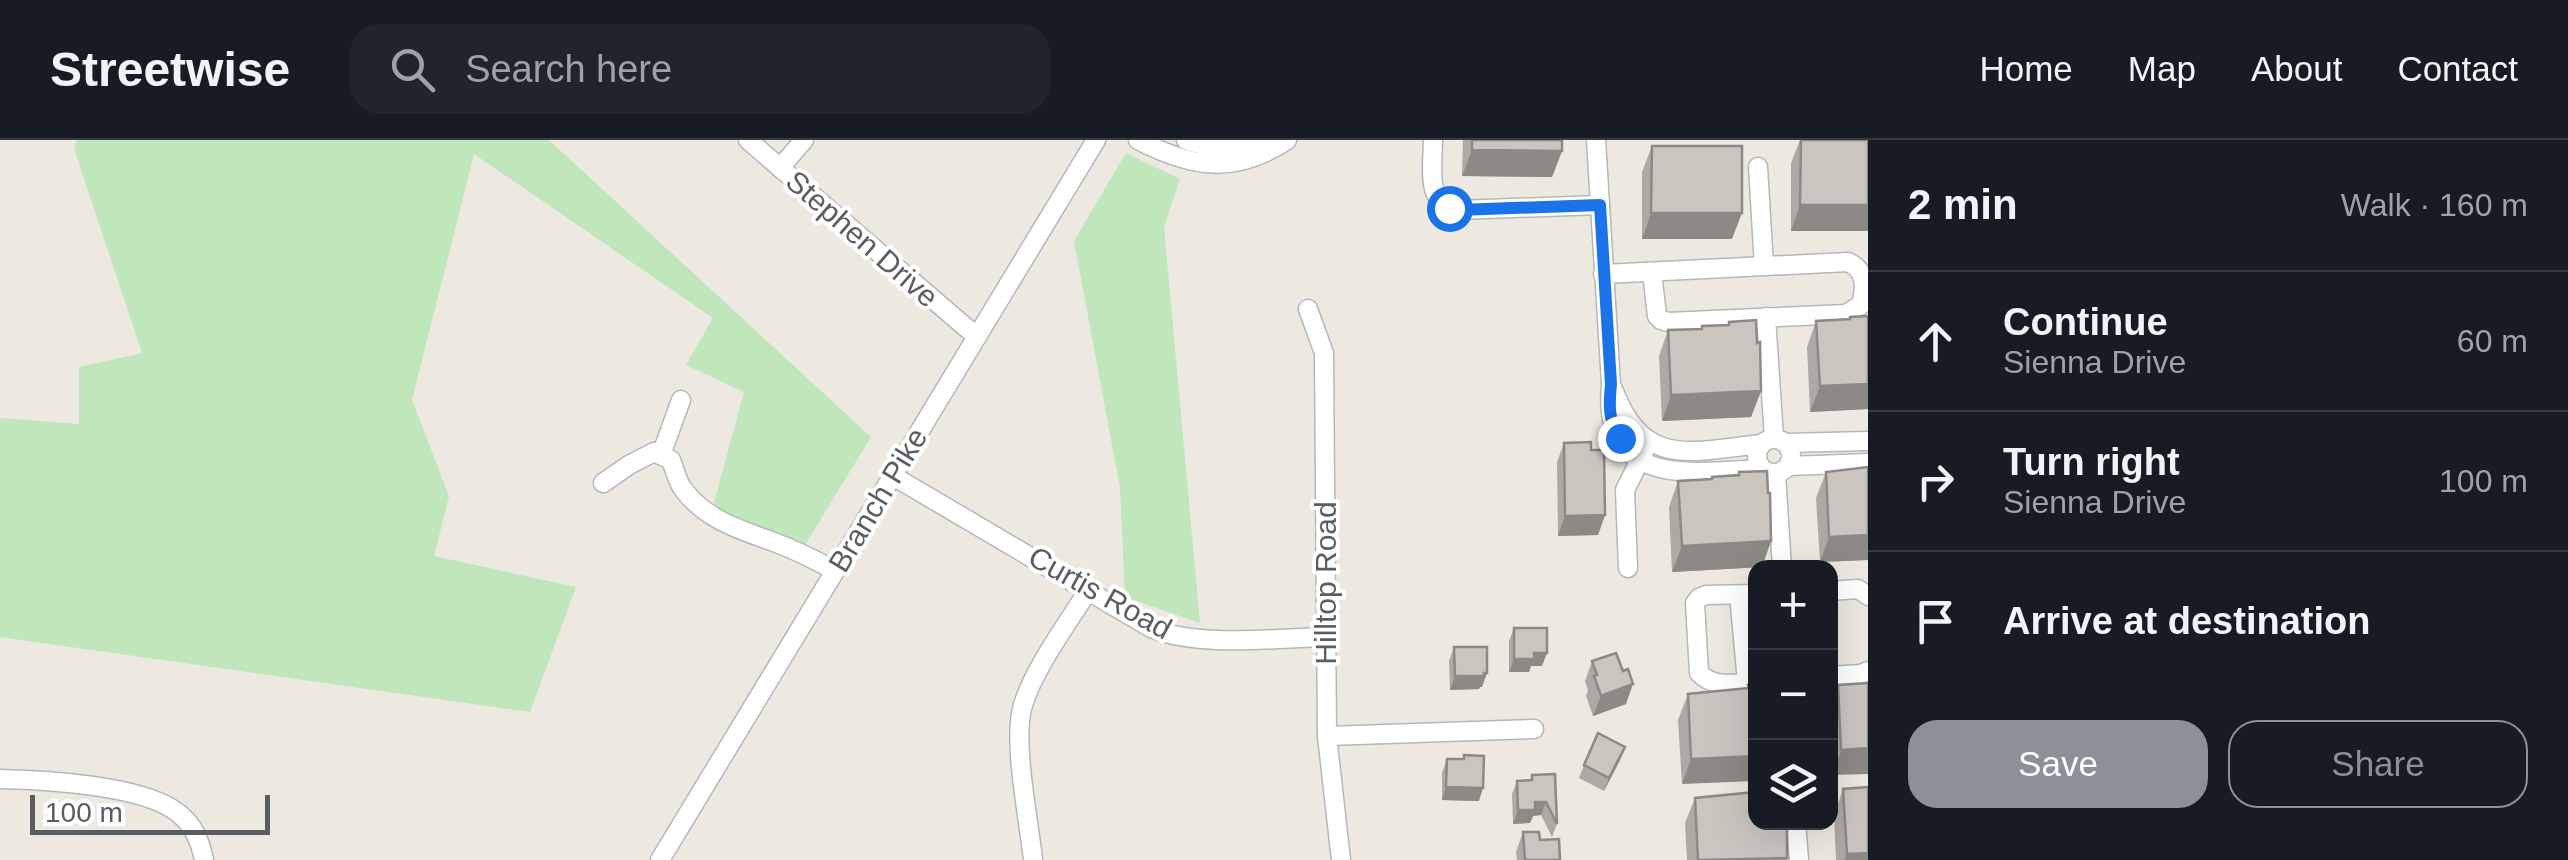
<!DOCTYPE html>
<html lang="en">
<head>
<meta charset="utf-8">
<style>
	:root { --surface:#171b24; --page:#20242c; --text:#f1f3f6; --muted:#9ea1a6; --line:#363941; --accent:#8c9099 }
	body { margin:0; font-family:Arial,sans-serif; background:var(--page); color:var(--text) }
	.controls { position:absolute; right:30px; bottom:30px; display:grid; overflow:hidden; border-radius:20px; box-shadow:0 10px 40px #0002 }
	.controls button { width:90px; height:90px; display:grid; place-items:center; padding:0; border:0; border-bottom:2px solid var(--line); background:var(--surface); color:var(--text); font:50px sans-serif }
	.scale { position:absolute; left:30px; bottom:25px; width:240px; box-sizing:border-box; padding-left:10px; border:5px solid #595e62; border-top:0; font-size:28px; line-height:35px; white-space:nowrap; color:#595e62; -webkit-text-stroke:8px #fff; paint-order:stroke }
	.stop { position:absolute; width:30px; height:30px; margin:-22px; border:8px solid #1a73e8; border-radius:50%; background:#fff }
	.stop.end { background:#1a73e8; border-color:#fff; box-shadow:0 2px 10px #0008 }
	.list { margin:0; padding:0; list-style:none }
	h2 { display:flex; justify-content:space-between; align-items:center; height:130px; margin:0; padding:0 40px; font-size:42px }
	h2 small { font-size:32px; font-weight:400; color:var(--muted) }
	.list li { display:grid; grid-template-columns:65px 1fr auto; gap:30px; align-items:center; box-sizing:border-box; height:140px; padding:0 40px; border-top:2px solid var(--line) }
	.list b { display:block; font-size:38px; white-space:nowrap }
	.list p { margin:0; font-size:32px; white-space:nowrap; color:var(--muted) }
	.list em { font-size:32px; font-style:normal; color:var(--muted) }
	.actions { display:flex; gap:20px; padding:30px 40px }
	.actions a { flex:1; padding:22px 0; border:2px solid var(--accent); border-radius:30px; text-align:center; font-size:35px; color:var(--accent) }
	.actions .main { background:var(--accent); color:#fff }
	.icon { flex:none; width:55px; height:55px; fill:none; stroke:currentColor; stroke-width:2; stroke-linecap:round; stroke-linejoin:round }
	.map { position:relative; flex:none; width:1868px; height:720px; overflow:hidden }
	header { display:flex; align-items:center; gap:60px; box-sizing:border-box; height:140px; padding:0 50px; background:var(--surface); border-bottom:2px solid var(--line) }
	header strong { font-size:48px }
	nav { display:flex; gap:55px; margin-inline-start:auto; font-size:35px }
	.search { width:700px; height:90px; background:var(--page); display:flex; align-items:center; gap:25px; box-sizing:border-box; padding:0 35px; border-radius:30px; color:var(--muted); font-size:38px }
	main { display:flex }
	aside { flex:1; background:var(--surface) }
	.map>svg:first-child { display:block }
	.green { fill:#c0e6bb }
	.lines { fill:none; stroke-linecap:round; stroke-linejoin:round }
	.minor-casing { stroke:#b3b8bc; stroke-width:21 }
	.minor { stroke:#fff; stroke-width:18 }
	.wall { fill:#aea9a4 }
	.shaded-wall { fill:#8d8a86 }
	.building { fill:#cac5bf; stroke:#8d8a86; stroke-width:2.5 }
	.route { stroke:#1a73e8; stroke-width:12 }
	.labels { text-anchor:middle; stroke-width:8; stroke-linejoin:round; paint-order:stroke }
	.street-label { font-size:30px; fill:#595e62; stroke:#fff }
</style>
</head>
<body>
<header>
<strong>Streetwise</strong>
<div class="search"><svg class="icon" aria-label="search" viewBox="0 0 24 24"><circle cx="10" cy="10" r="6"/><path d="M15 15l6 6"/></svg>Search here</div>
<nav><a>Home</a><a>Map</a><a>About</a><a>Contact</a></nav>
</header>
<main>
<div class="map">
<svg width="1868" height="720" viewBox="0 0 1868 720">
	<rect width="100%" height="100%" fill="#ede9e0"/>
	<g class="green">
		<path d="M77 0H549L871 297 800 413 708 385 744 252 686 225 713 178 474 14 412 260 449 356 434 416 576 447 530 572 0 497V278L79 284V227L142 213 74 8Z"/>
		<path d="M1126 13 1180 39 1164 87 1200 483 1125 457 1120 348 1074 101Z"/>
	</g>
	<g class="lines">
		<g class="minor-casing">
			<g id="minor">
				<path d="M748 0 977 197"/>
				<path d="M1138 0C1192 28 1235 35 1287 0"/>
				<path d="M1186 0C1211 9 1238 10 1263 0"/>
				<path d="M1433 0C1433 28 1424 63 1458 70L1600 65"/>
				<path d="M1596 0 1611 244C1601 348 1691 333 1762 329"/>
				<path d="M1758 27 1764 126"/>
				<path d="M780 28 804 0"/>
				<path d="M1603 134C1685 130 1766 126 1848 122 1866 130 1866 147 1861 165L1846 174 1668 182 1661 180 1657 176 1652 132"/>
				<path d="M1308 169 1324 213 1327 596 1341 720"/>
				<path d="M1766 177 1774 298"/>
				<path d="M1613 249C1643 330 1692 311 1762 304"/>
				<circle cx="1774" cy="316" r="17"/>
				<path d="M1787 303 1868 301"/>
				<path d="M661 315 681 260"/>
				<path d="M1789 326 1868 323"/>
				<path d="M1776 334 1782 428"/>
				<path d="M893 336 1151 488C1200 508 1273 498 1326 497"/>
				<path d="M603 343 629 325 654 312 671 320C675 330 677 341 683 349 705 379 738 389 771 401 793 409 814 419 835 431"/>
				<path d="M1628 428 1625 350 1644 312"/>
				<path d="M1830 451 1858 449 1868 456"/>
				<path d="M1756 454 1706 455 1699 458 1695 463 1699 533C1715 549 1734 543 1756 542"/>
				<path d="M1739 455 1747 542"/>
				<path d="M1830 536 1861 534 1868 531"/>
				<path d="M1327 596 1534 589"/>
				<path d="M0 639C44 640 144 645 178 673 194 685 200 701 204 720"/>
				<path d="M1796 682 1799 720"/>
				<path d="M660 720 1096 0"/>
				<path d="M1033 720C1029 680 1012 601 1023 565 1034 528 1068 483 1089 449"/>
			</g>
		</g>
		<use href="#minor" class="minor"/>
	</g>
	<g class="wall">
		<path d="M1463 0H1562V11L1552 37 1462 36Z"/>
		<path d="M1800 0H1868V91H1791V23Z"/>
		<path d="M1652 6 1732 99H1642V32Z"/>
		<path d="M1868 176V269L1810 272 1807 207 1816 181 1850 179Z"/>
		<path d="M1729 182 1761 251 1751 277 1662 281 1659 216 1668 190 1701 189 1728 185Z"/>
		<path d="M1564 303 1591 310 1605 375 1598 395 1558 396 1557 322Z"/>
		<path d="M1868 327V420L1820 422 1816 358 1826 332Z"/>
		<path d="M1739 332 1771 401 1762 427 1672 432 1669 367 1678 341 1738 336Z"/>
		<path d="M1514 488 1542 526H1531L1529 532H1509V501Z"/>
		<path d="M1454 507 1482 547H1480L1479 549 1450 550 1449 521Z"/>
		<path d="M1592 521 1623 531 1626 564 1593 576 1586 556 1588 550 1585 541Z"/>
		<path d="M1868 543 1831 635 1830 564 1838 545Z"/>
		<path d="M1748 545H1756L1682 644 1678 580 1688 554 1747 548Z"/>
		<path d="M1464 615 1479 661 1442 660V633L1447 619H1463Z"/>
		<path d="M1620 620 1604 651 1579 638 1584 625Z"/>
		<path d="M1555 634 1557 684 1552 697 1541 675 1533 676 1530 683 1513 684 1512 654 1517 641 1530 640 1532 635Z"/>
		<path d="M1756 649 1787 720H1687L1685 683 1695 658 1754 652Z"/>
		<path d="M1843 649 1868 720H1836L1834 675Z"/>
		<path d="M1523 692 1540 700 1560 720H1517L1516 712Z"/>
	</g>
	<g class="shaded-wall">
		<path d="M1472 10 1562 11 1552 37 1462 36Z"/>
		<path d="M1800 65H1868V91H1791Z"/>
		<path d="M1651 73H1742L1732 99H1642Z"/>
		<path d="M1868 244V269L1810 272 1820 246Z"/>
		<path d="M1761 251 1751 277 1662 281 1671 255Z"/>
		<path d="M1605 375 1598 395 1558 396 1565 376Z"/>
		<path d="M1868 395V420L1820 422 1829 397Z"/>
		<path d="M1771 401 1762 427 1672 432 1682 406Z"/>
		<path d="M1534 513H1547L1542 526H1531L1529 532H1509L1514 519Z"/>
		<path d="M1487 533 1482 547H1480L1479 549 1450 550 1455 536Z"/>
		<path d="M1633 544 1626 564 1593 576 1601 556Z"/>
		<path d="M1625 607 1620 620 1604 651 1609 638Z"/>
		<path d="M1868 608V634L1831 635 1841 610Z"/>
		<path d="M1756 616V641L1682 644 1691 619Z"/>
		<path d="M1446 647 1483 648 1479 661 1442 660Z"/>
		<path d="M1535 662H1546L1541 675 1533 676 1530 683 1513 684 1518 670Z"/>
		<path d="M1868 713V720H1844L1847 714Z"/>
	</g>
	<g class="building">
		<path d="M1472 0H1562V11L1472 10Z"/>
		<path d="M1801 0H1868V65H1800Z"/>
		<path d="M1652 6H1742V73H1651Z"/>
		<path d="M1868 176V244L1820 246 1816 181 1850 179V177Z"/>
		<path d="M1756 180 1757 203 1760 202 1761 251 1671 255 1668 190 1702 189V186L1729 185V182Z"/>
		<path d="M1591 302V310H1604L1605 375 1565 376 1564 303Z"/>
		<path d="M1868 327V395L1829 397 1826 332Z"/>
		<path d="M1767 331 1768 353H1770L1771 401 1682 406 1678 341 1712 339V337L1739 335V332Z"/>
		<path d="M1514 488H1547V513H1534V519H1514Z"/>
		<path d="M1454 507H1487V533H1484V536H1455Z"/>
		<path d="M1616 513 1623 531 1628 529 1633 544 1601 556 1594 536 1597 535 1592 521Z"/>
		<path d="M1868 543V608L1841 610 1838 545Z"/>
		<path d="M1748 545H1756V616L1691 619 1688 554 1749 548Z"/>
		<path d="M1598 593 1625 607 1609 638 1584 625Z"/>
		<path d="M1464 615 1484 616 1483 648 1446 647 1447 619H1464Z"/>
		<path d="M1555 634 1557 684 1546 662H1535V670H1518L1517 641 1532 640V635Z"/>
		<path d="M1868 647V713L1847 714 1843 649Z"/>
		<path d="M1756 652V682H1787V718L1698 720 1695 658Z"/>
		<path d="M1523 692H1539L1540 700 1559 699 1560 720H1525Z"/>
	</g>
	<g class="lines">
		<path class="route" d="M1449 68 1458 70 1600 65 1611 244C1609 265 1608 280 1620 298"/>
	</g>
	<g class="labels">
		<g class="street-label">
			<text transform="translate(862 99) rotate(41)" y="10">Stephen Drive</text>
			<text transform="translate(878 360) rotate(-59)" y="10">Branch Pike</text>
			<text transform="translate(1326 443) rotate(-90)" y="10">Hilltop Road</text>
			<text transform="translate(1100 453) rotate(29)" y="10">Curtis Road</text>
		</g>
	</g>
</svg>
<div class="controls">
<button>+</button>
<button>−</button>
<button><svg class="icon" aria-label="layers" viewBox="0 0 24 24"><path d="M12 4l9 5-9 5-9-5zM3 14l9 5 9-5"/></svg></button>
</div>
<div class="scale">100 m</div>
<div class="stop" style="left:1449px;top:68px"></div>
<div class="stop end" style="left:1620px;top:298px"></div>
</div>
<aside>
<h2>2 min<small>Walk · 160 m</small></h2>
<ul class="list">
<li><svg class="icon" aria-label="ahead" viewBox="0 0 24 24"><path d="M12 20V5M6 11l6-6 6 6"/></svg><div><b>Continue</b><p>Sienna Drive</p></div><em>60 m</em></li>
<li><svg class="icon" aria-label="right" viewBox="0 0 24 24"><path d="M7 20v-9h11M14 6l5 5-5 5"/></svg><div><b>Turn right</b><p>Sienna Drive</p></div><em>100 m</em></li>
<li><svg class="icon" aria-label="arrive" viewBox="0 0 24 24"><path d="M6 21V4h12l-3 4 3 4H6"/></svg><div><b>Arrive at destination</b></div></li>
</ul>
<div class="actions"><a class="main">Save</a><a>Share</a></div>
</aside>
</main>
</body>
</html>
